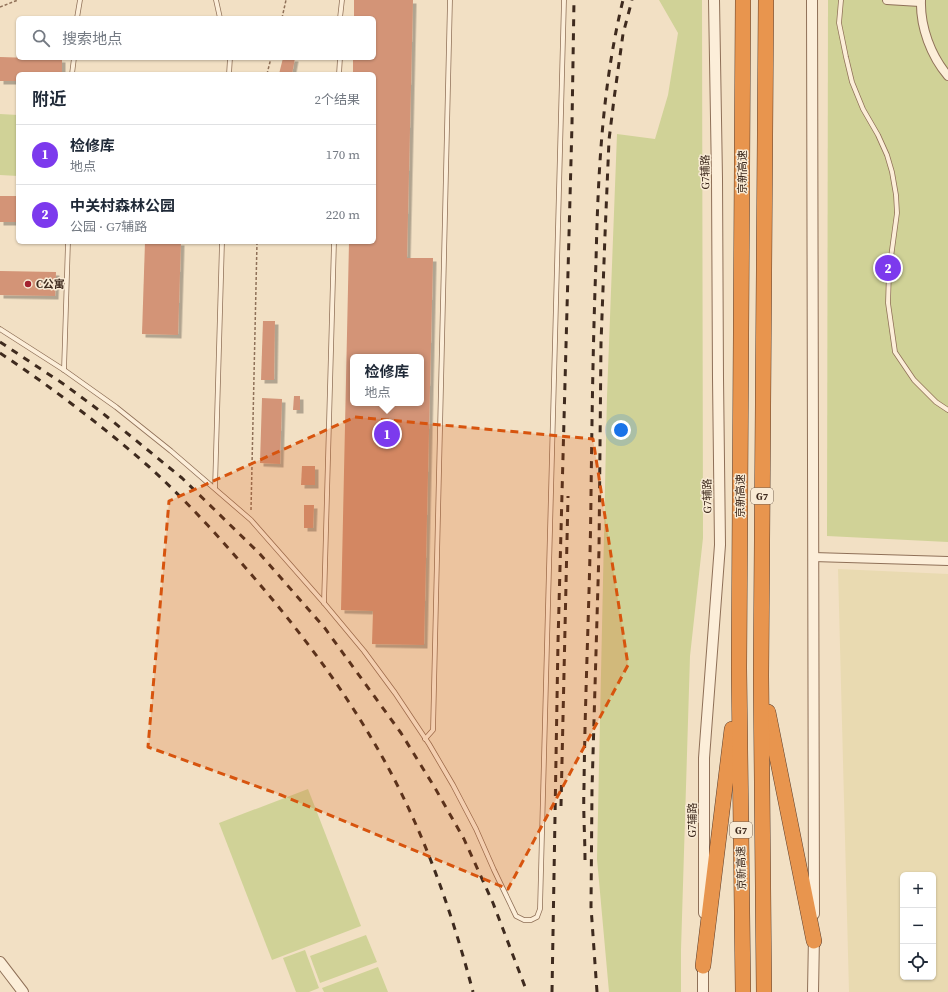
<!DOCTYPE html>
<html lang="zh">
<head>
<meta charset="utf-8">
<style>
	:root { --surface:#fff; --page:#f2f2f3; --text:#1f2937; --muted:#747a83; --line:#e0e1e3; --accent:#7c3aed }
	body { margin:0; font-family:"Source Serif 4","Noto Sans SC",serif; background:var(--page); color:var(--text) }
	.controls { position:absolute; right:12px; bottom:12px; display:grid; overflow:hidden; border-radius:6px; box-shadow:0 1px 3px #0004 }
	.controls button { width:36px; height:36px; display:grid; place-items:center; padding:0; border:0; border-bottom:1px solid var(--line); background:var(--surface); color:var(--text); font:20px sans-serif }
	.you { position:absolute; left:621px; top:430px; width:14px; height:14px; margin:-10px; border:3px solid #fff; border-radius:50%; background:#1a73e8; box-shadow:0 0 0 6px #1a73e833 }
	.badge { display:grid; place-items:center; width:26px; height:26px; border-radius:50%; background:var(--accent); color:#fff; font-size:13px; font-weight:700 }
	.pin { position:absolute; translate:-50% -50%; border:2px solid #fff; box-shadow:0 1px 4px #0006 }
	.popup { position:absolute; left:350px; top:354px; width:74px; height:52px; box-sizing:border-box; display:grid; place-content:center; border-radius:6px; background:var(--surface); filter:drop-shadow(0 1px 3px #0005); font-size:13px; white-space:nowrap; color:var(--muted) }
	.popup b { font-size:15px; color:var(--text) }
	.popup::after { content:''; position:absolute; left:50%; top:100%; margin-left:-8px; border:8px solid transparent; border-top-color:var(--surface) }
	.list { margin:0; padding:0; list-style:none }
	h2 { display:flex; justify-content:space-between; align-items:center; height:52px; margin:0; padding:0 16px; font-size:17px }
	h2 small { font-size:13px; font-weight:400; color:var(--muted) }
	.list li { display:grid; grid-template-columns:26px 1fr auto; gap:12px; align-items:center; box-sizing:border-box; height:60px; padding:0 16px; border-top:1px solid var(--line) }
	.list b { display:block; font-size:15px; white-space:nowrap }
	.list p { margin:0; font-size:13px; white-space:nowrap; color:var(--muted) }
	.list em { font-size:13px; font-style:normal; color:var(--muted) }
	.icon { flex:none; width:22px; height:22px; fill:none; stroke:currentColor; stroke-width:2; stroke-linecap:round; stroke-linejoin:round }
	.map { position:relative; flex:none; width:948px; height:992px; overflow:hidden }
	.search { position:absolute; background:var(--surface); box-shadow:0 1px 3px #0004; left:16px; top:16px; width:360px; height:44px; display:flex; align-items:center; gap:10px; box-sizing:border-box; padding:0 14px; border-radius:6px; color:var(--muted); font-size:15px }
	.panel { position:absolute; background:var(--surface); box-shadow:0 1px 3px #0004; left:16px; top:72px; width:360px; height:172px; border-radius:6px }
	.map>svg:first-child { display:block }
	.farmland { fill:#e9dab1; fill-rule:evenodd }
	.green { fill:#d0d297 }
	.building { fill:#d39477; fill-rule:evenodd; filter:url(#shadow) }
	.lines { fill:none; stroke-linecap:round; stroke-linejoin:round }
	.service-casing { stroke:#8f7058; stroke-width:5.5 }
	.minor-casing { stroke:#8f7058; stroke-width:10 }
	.tertiary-casing { stroke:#8f7058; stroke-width:12 }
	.motorway-casing { stroke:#5c3e2d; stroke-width:16 }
	.path { stroke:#8f7058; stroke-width:1.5; stroke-dasharray:3 2; stroke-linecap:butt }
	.service { stroke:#fceed9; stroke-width:4 }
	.minor { stroke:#fceed9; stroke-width:8 }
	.tertiary { stroke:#fceed9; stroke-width:10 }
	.motorway { stroke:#e8954e; stroke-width:15 }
	.rail { stroke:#3e2a1e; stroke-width:3; stroke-dasharray:7 7; stroke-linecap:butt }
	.marked { fill:#d7540e; fill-opacity:0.2; stroke:#d7540e; stroke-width:3; stroke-dasharray:8 5; stroke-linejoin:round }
	.poi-dot { fill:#a32330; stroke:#f9ebd5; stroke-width:1.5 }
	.labels { text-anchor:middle; stroke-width:3; stroke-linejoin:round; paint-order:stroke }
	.shield { fill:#f9ebd5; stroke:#766455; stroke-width:1 }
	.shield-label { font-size:10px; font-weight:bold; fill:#3e2a1e }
	.street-label { font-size:11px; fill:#3e2a1e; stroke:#f9ebd5 }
	.poi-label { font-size:11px; font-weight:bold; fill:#3e2a1e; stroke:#f9ebd5; text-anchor:start }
</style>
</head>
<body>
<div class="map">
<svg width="948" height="992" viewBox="0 0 948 992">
	<defs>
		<filter id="shadow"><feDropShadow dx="3.5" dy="3.5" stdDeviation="0" flood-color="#0004"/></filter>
	</defs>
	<rect width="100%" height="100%" fill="#f2e0c4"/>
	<path class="farmland" d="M838 569 948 574V992H849ZM903 875H933V977H903Z"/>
	<g class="green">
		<path d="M659 0H702L703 538 690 656 681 950V992H609L597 859 607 396 617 134 655 139 668 95 678 33Z"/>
		<path d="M828 0H948V542L827 536Z"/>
		<path d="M0 114 18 115V176L0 175Z"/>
		<path d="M308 789 361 926 272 960 219 823Z"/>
		<path d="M366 935 377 962 320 983 310 956Z"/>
		<path d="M305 950 319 988 309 992H296L283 958Z"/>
		<path d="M378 967 388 992H324L322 988Z"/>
	</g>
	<g class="building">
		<path d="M354 0H413L407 258H433L424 645 372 644 373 611 341 610 349 242H374V74H353V58H374V18H354ZM353 357H421V403H353Z"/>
		<path d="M0 57 62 59V74H18V81H0Z"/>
		<path d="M283 58H295L292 74H279Z"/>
		<rect x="0" y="196" width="18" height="26"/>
		<path d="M145 242H181L178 335 142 334Z"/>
		<path d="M0 271 56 272 55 296 0 295Z"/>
		<path d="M263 321H275L274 380H261Z"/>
		<path d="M294 396H300V410H293Z"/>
		<path d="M262 398 282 399 280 464 260 463Z"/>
		<path d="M302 466H315V485H301Z"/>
		<path d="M304 505H314L313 528H304Z"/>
	</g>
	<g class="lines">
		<g class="service-casing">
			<g id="service">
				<path d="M216 0 220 18"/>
				<path d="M841 0 839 23 846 57 852 82 863 109 878 135 887 155 892 172 896 195 897 213 889 272 888 303 895 352 914 380 936 402 948 410"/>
				<path d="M77 18 80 0"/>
				<path d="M340 18 342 0"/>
				<path d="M72 74 74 58"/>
				<path d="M229 74 230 58"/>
				<path d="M339 74 340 58"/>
				<path d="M0 329 64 370 116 407 171 451 251 520 324 603 364 651 395 693 429 744 453 785 476 829 494 870 516 916 524 920H531L537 917 540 909 564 0"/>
				<path d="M64 370 68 242"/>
				<path d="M215 488 222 242"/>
				<path d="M324 603 334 242"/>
				<path d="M425 739 433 730 450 0"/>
			</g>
		</g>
		<g class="minor-casing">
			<g id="minor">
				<path d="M887 0 920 2"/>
				<path d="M921 0C920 27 931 56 948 76"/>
				<path d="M813 557 948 561"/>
			</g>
		</g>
		<g class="tertiary-casing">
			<g id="tertiary">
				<path d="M812 0 814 914"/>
				<path d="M704 913V758L720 545 718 378 717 178 714 0"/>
				<path d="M703 959V992"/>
				<path d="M0 962 23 992"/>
				<path d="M813 992 814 936"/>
			</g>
		</g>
		<g class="motorway-casing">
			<g id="motorway">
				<path d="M768 712 814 941"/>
				<path d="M703 966 732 729"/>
				<path d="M743 992 739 668 743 0"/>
				<path d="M764 992 761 676 766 0"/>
			</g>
		</g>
		<g class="path">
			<path d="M0 7 18 0"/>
			<path d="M282 18 286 0"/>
			<path d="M267 74 271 58"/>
			<path d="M251 510 257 242"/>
		</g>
		<use href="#service" class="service"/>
		<use href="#minor" class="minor"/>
		<use href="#tertiary" class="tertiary"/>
		<use href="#motorway" class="motorway"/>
		<g class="rail">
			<path d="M0 342 65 385 100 411 182 478 259 553 324 627 401 733 435 788 464 839 493 903 527 992"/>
			<path d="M0 353C51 387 100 424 147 465 186 500 222 540 256 580 304 636 348 695 384 760 424 832 452 912 473 992"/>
			<path d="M561 806 568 496"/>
			<path d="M585 860C585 836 583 811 584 787 585 690 590 593 591 496 592 418 593 340 596 262 598 174 602 86 623 0"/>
			<path d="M552 992 558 642 572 124 574 0"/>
			<path d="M597 992 591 907 592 789 599 550 601 343 605 235 609 140 614 99 623 34 632 0"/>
		</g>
	</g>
	<path class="marked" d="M355 417 593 439 628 665 508 889 281 795 148 747 169 501Z"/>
	<circle class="poi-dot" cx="28" cy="284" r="4"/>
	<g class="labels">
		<g class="shield">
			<rect x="751" y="488" width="22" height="16" rx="3"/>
			<rect x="730" y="822" width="22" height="16" rx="3"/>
		</g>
		<g class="shield-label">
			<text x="762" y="500">G7</text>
			<text x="741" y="834">G7</text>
		</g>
		<g class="street-label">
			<text transform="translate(705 172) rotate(-91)" y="4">G7辅路</text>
			<text transform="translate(742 172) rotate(-90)" y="4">京新高速</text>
			<text transform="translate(707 496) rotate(-91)" y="4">G7辅路</text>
			<text transform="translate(740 496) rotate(-90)" y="4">京新高速</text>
			<text transform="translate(692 820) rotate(-90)" y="4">G7辅路</text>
			<text transform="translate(741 868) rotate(-91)" y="4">京新高速</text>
		</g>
		<g class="poi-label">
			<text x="36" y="288">C公寓</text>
		</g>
	</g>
</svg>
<div class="controls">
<button>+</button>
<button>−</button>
<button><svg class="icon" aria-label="locate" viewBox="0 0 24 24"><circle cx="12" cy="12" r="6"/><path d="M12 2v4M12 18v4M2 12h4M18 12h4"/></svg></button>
</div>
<div class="you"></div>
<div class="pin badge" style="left:387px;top:434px">1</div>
<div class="popup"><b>检修库</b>地点</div>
<div class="pin badge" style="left:888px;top:268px">2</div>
<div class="search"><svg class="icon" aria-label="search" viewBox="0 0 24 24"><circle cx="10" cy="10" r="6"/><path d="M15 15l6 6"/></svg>搜索地点</div>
<section class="panel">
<h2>附近<small>2个结果</small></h2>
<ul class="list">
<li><span class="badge">1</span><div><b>检修库</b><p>地点</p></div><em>170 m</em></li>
<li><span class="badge">2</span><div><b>中关村森林公园</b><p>公园 · G7辅路</p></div><em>220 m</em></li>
</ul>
</section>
</div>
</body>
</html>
